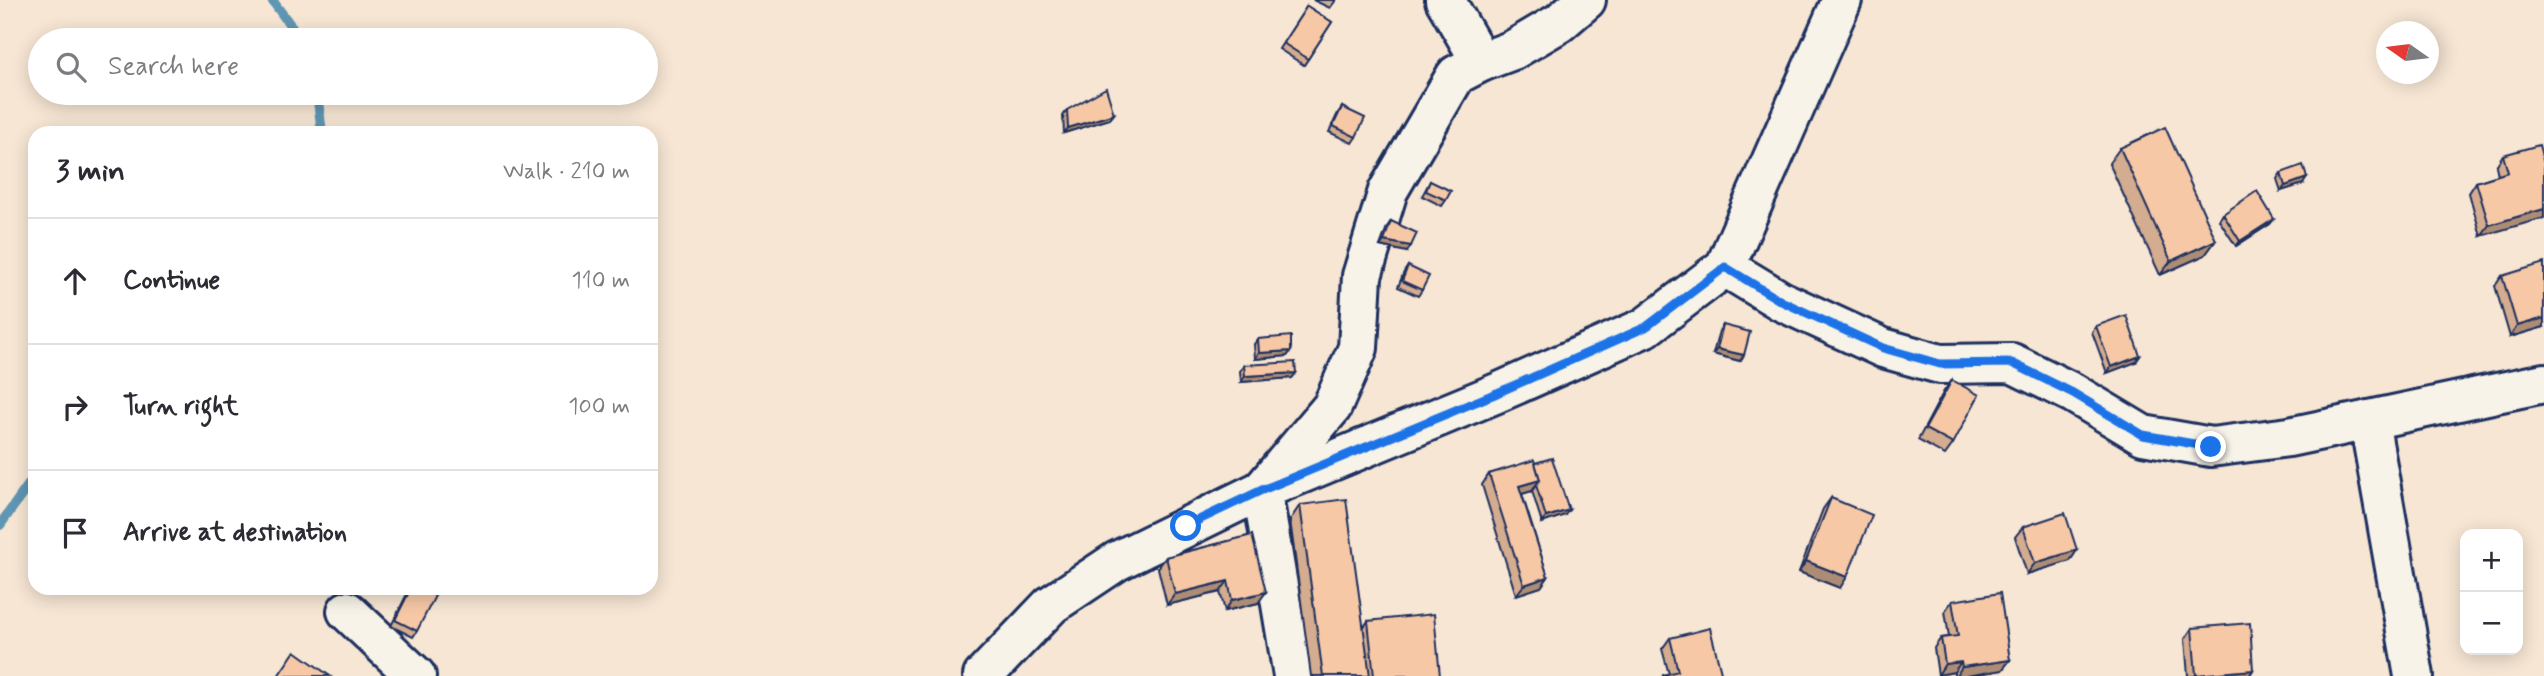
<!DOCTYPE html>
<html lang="en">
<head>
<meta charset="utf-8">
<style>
	:root { --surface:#fff; --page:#f2f2f3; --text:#2b2b33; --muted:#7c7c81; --line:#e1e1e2 }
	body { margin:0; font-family:Mynerve,sans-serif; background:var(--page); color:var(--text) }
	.controls { position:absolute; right:21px; bottom:21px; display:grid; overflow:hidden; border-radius:14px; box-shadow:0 4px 18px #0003 }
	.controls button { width:63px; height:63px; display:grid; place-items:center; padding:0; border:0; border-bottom:2px solid var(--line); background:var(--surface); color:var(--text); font:35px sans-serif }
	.compass { position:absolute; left:2376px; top:21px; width:63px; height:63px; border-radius:50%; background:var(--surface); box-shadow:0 4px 18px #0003; rotate:284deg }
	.stop { position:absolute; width:21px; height:21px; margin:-16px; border:5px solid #1a73e8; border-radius:50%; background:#fff }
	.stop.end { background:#1a73e8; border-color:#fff; box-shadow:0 2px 7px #0008 }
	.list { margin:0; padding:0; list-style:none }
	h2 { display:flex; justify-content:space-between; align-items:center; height:91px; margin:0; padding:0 28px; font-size:30px }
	h2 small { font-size:23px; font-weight:400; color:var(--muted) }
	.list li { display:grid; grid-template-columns:46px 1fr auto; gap:21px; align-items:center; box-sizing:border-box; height:126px; padding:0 28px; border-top:2px solid var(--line) }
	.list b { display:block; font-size:26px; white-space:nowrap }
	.list em { font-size:23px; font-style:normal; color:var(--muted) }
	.icon { flex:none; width:38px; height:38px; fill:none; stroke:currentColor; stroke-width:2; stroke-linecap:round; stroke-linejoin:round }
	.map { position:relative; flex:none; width:2544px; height:676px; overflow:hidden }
	.search { position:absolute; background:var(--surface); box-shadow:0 4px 18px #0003; left:28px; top:28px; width:630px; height:77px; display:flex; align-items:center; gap:18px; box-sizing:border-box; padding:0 24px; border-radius:38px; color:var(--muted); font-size:26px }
	.panel { position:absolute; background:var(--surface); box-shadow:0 4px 18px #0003; left:28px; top:126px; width:630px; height:469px; border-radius:21px }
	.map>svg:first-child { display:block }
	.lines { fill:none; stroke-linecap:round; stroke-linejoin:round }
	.stream { stroke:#5f96b3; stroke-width:10 }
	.minor-casing { stroke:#1b2f5e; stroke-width:44 }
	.minor { stroke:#f7f3e8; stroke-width:38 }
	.wall { fill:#d4ac8f; stroke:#1b2f5e; stroke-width:2 }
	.shaded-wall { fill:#ad8c74; stroke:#1b2f5e; stroke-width:2 }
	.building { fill:#f7c8a6; stroke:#1b2f5e; stroke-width:2 }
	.route { stroke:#1a73e8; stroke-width:9 }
</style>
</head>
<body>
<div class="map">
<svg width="2544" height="676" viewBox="0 0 2544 676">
	<rect width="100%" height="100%" fill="#f7e6d4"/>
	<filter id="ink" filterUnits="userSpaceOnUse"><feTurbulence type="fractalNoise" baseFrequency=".0143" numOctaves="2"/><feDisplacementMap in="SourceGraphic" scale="14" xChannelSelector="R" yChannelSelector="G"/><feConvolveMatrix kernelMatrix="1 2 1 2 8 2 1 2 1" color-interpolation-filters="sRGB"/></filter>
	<g filter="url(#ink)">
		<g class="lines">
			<g class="stream">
				<path d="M272 0 301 40"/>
				<path d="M317 93 322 133"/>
				<path d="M0 525 35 476"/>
			</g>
			<g class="minor-casing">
				<g id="minor">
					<path d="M1445 0 1481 62"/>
					<path d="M1725 267 1781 301 1883 348 1940 364 2012 363 2073 393 2143 435 2211 447 2289 437 2544 383"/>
					<path d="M2369 420 2414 676"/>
					<path d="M347 611 416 676"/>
					<path d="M983 676 1051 605 1117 561 1262 490 1497 393 1646 327 1725 267 1842 0"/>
					<path d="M1293 676 1262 490 1332 407 1358 348 1362 276 1388 191 1456 75 1481 62 1513 50 1559 23 1586 0"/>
				</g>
			</g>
			<use href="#minor" class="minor"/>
		</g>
		<g class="wall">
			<path d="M1313 0H1336L1330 8Z"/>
			<path d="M1307 6 1332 22 1304 65 1279 49Z"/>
			<path d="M1342 107 1356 137 1352 143 1329 132 1338 113Z"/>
			<path d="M1067 110 1114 114 1110 119 1064 133 1063 116Z"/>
			<path d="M2120 148 2216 240 2205 255 2160 275 2109 163Z"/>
			<path d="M2503 155 2544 164 2481 236 2469 193 2476 182 2498 175 2496 166Z"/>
			<path d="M2281 173 2303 184 2281 191 2277 179Z"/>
			<path d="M1430 181 1446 200 1442 206 1422 196Z"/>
			<path d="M2223 214 2274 219 2270 224 2236 246 2219 220Z"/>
			<path d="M1391 221 1407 252 1380 246 1387 227Z"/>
			<path d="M1408 266 1422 290 1418 296 1398 287 1404 272Z"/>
			<path d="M2502 276 2544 327 2510 337 2495 286Z"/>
			<path d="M1723 325 1744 355 1740 361 1713 354 1719 331Z"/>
			<path d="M2096 326 2136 362 2107 373 2092 332Z"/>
			<path d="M1258 339 1291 351 1287 356 1255 359 1254 344Z"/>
			<path d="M1244 365 1296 373 1292 378 1241 382 1240 371Z"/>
			<path d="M1952 380 1953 444 1945 455 1918 440 1944 391Z"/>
			<path d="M1535 463 1565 515 1542 523 1532 491 1522 494 1548 577 1541 587 1516 595 1482 485 1489 474Z"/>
			<path d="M1831 498 1840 588 1799 572 1823 509Z"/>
			<path d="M1300 505 1363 628 1368 621 1440 676H1311L1290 520Z"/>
			<path d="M2023 527 2077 550 2070 561 2027 574 2015 537Z"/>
			<path d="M1252 535 1258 603 1225 611 1220 592 1167 605 1158 568 1166 557Z"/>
			<path d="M410 588H421L417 631 413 637 391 626Z"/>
			<path d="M1952 601 2010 660 2002 670 1966 676H1954V672L1938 675 1934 648 1941 638 1949 637 1945 611Z"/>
			<path d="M2192 628 2253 670 2249 676H2188L2185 639Z"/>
			<path d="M1670 638 1722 676H1662L1669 674 1662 649Z"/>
		</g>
		<g class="shaded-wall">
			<path d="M1114 114 1110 119 1064 133 1068 128Z"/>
			<path d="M2307 178 2303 184 2281 191 2285 186Z"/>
			<path d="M2544 209V218L2481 236 2489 225Z"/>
			<path d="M2274 219 2270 224 2236 246 2240 241Z"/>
			<path d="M2216 240 2205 255 2160 275 2171 261Z"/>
			<path d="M1384 241 1411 246 1407 252 1380 246Z"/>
			<path d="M2544 318V327L2510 337 2517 326Z"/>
			<path d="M1717 349 1744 355 1740 361 1713 354Z"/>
			<path d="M1291 351 1287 356 1255 359 1259 353Z"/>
			<path d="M2140 356 2136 362 2107 373 2111 367Z"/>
			<path d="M1296 373 1292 378 1241 382 1245 376Z"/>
			<path d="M1540 480 1532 491 1512 497 1519 486Z"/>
			<path d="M1569 510 1565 515 1542 523 1546 517Z"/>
			<path d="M2077 550 2070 561 2027 574 2035 563Z"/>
			<path d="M1806 561 1847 577 1840 588 1799 572Z"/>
			<path d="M1548 577 1541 587 1516 595 1524 585Z"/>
			<path d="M1228 581 1220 592 1167 605 1175 594Z"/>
			<path d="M1266 592 1258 603 1225 611 1232 600Z"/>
			<path d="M2010 660 2002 670 1966 676H1956L1962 667Z"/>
			<path d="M1961 662 1954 672 1938 675 1945 664Z"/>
			<path d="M2253 670 2249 676H2195L2196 675Z"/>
		</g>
		<g class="building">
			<path d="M1307 6 1332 22 1308 59 1283 43Z"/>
			<path d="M1106 88 1114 114 1068 128 1067 110Z"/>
			<path d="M1342 107 1365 118 1356 137 1333 126Z"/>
			<path d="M2165 127 2216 240 2171 261 2120 148Z"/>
			<path d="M2539 145 2544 164V209L2489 225 2476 182 2508 172 2503 155Z"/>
			<path d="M2303 165 2307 178 2285 186 2281 173Z"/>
			<path d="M1430 181 1451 191 1446 200 1426 191Z"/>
			<path d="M2257 191 2274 219 2240 241 2223 214Z"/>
			<path d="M1391 221 1417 233 1411 246 1384 241Z"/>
			<path d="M2544 263V318L2517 326 2502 276Z"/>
			<path d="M1408 266 1429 276 1422 290 1402 281Z"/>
			<path d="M2126 315 2140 356 2111 367 2096 326Z"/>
			<path d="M1723 325 1750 332 1744 355 1717 349Z"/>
			<path d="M1291 336V351L1259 353 1258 339Z"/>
			<path d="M1295 362 1296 373 1245 376 1244 365Z"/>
			<path d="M1952 380 1979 395 1953 444 1925 429Z"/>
			<path d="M1552 458 1569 510 1546 517 1536 485 1540 480 1535 463Z"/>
			<path d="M1534 460 1540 480 1519 486 1548 577 1524 585 1489 474Z"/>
			<path d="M1831 498 1872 515 1847 577 1806 561Z"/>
			<path d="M1346 499 1370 676H1323L1300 505Z"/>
			<path d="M2065 513 2077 550 2035 563 2023 527Z"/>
			<path d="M1252 535 1266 592 1232 600 1228 581 1175 594 1166 557Z"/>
			<path d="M411 588H421L435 596 417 631 395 620Z"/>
			<path d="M2000 593 2010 660 1962 667 1961 662 1945 664 1941 638 1958 636 1952 601Z"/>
			<path d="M1434 614 1440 676H1374L1368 621Z"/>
			<path d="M2250 623 2253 670 2196 675 2192 628Z"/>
			<path d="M1710 628 1722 676H1663V675L1678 671 1670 638Z"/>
			<path d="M295 651 330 676H278Z"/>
		</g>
	</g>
	<g class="lines" filter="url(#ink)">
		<path class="route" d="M1186 526 1262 490 1497 393 1646 327 1725 267 1781 301 1883 348 1940 364 2012 363 2073 393 2143 435 2211 447"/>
	</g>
</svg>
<div class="controls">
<button>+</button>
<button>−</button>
</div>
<svg class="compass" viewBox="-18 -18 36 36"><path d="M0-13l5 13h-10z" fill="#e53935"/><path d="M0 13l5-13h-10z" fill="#7c7c81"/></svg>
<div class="stop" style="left:1186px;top:526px"></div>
<div class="stop end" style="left:2211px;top:447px"></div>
<div class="search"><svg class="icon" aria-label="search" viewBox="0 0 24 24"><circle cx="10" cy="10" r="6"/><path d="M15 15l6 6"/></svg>Search here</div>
<section class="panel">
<h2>3 min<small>Walk · 210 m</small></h2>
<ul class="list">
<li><svg class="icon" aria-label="ahead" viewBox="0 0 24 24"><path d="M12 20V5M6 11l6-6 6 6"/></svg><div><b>Continue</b></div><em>110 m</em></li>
<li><svg class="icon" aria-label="right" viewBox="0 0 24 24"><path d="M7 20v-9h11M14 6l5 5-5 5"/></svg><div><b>Turn right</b></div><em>100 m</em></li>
<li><svg class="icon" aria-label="arrive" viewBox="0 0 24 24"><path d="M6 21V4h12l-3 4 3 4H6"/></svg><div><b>Arrive at destination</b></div></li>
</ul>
</section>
</div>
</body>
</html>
